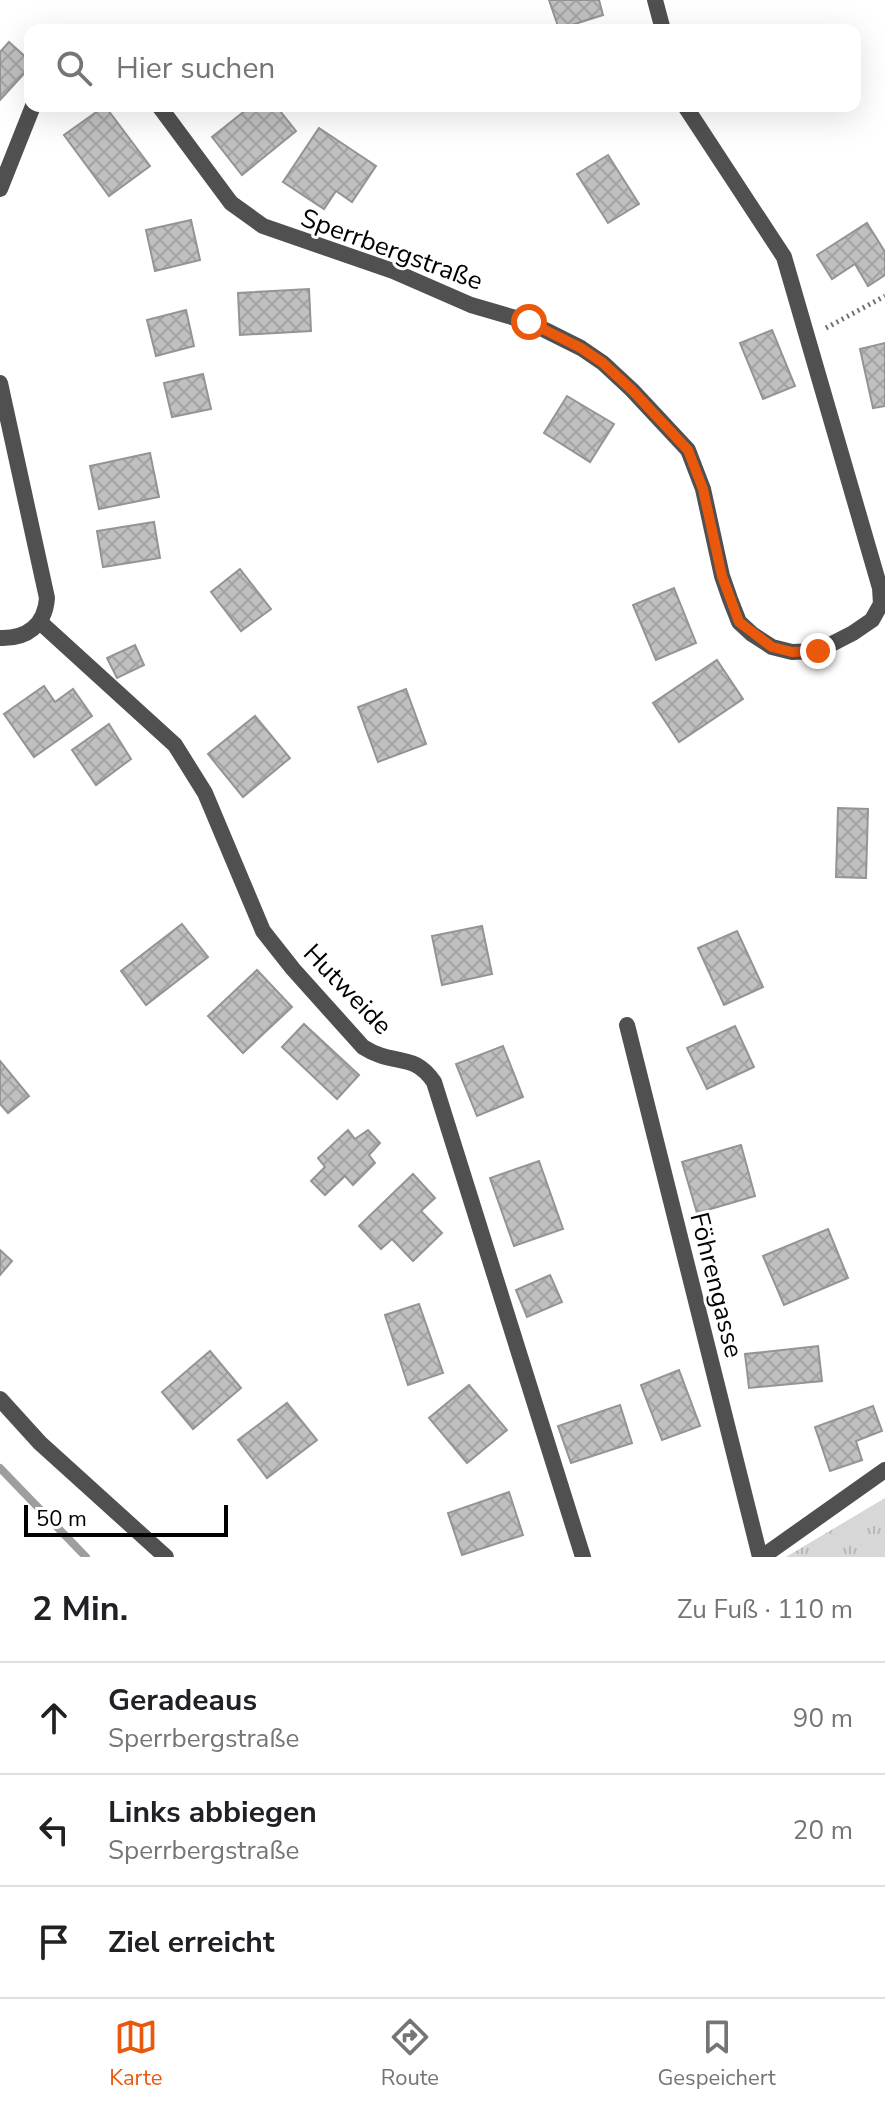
<!DOCTYPE html>
<html lang="de">
<head>
<meta charset="utf-8">
<style>
	:root { --surface:#fff; --page:#f2f2f2; --text:#202124; --muted:#757577; --line:#e0e0e0; --accent:#ea580c }
	body { margin:0; font-family:"Nunito Sans",sans-serif; background:var(--page); color:var(--text) }
	.scale { position:absolute; left:24px; bottom:20px; width:204px; box-sizing:border-box; padding-left:8px; border:4px solid #000; border-top:0; font-size:22px; line-height:28px; white-space:nowrap; color:#000; -webkit-text-stroke:6px #fff; paint-order:stroke }
	.stop { position:absolute; width:24px; height:24px; margin:-18px; border:6px solid #ea580c; border-radius:50%; background:#fff }
	.stop.end { background:#ea580c; border-color:#fff; box-shadow:0 2px 8px #0008 }
	.list { margin:0; padding:0; list-style:none }
	h2 { display:flex; justify-content:space-between; align-items:center; height:104px; margin:0; padding:0 32px; font-size:34px }
	h2 small { font-size:26px; font-weight:400; color:var(--muted) }
	.list li { display:grid; grid-template-columns:52px 1fr auto; gap:24px; align-items:center; box-sizing:border-box; height:112px; padding:0 32px; border-top:2px solid var(--line) }
	.list b { display:block; font-size:30px; white-space:nowrap }
	.list p { margin:0; font-size:26px; white-space:nowrap; color:var(--muted) }
	.list em { font-size:26px; font-style:normal; color:var(--muted) }
	.icon { flex:none; width:44px; height:44px; fill:none; stroke:currentColor; stroke-width:2; stroke-linecap:round; stroke-linejoin:round }
	.map { position:relative; flex:none; width:885px; height:1557px; overflow:hidden }
	.search { position:absolute; background:var(--surface); box-shadow:0 8px 32px #0002; left:24px; right:24px; top:24px; height:88px; display:flex; align-items:center; gap:20px; box-sizing:border-box; padding:0 28px; border-radius:16px; color:var(--muted); font-size:30px }
	.sheet { height:440px; background:var(--surface) }
	nav { display:flex; justify-content:space-around; align-items:center; box-sizing:border-box; height:112px; border-top:2px solid var(--line); background:var(--surface); font-size:22px; color:var(--muted) }
	nav a { display:grid; justify-items:center; gap:4px }
	nav .on { color:var(--accent) }
	.map>svg:first-child { display:block }
	.grass { fill:url(#grass-tufts) }
	.lines { fill:none; stroke-linecap:round; stroke-linejoin:round }
	.stream { stroke:#9e9e9e; stroke-width:8 }
	.building { fill:url(#building-cross-hatch); stroke:#949494; stroke-width:2 }
	.path { stroke:#727272; stroke-width:5; stroke-dasharray:2 4; stroke-linecap:butt }
	.minor { stroke:#505050; stroke-width:16 }
	.route { stroke:#ea580c; stroke-width:10 }
	.labels { text-anchor:middle; stroke-width:6; stroke-linejoin:round; paint-order:stroke }
	.street-label { font-size:26px; fill:#000; stroke:#fff }
</style>
</head>
<body>
<div class="map">
<svg width="885" height="1557" viewBox="0 0 885 1557">
	<defs>
		<pattern id="grass-tufts" width="24" height="20" patternUnits="userSpaceOnUse" patternTransform="scale(2)"><rect width="24" height="20" fill="#d7d7d7"/><path d="M3 7l-1-3M5 7V3M7 7l1-3M15 17l-1-3M17 17v-4M19 17l1-3" fill="none" stroke="#b7b7b7"/></pattern>
		<pattern id="building-cross-hatch" width="8" height="8" patternUnits="userSpaceOnUse" patternTransform="scale(2)"><rect width="8" height="8" fill="#c0c0c0"/><path d="M0 0l8 8M0 8l8-8" fill="none" stroke="#a3a3a3"/></pattern>
	</defs>
	<rect width="100%" height="100%" fill="#fff"/>
	<path class="grass" d="M885 1498V1557H786Z"/>
	<g class="lines">
		<path class="stream" d="M0 1468 86 1557"/>
	</g>
	<g class="building">
		<path d="M549 0H599L603 15 559 29Z"/>
		<path d="M9 42 30 61V67L0 100V52Z"/>
		<path d="M105 106 150 166 109 196 64 135Z"/>
		<path d="M251 106H276L296 131 242 175 212 137Z"/>
		<path d="M319 128 376 166 352 202 336 191 324 209 283 182Z"/>
		<path d="M608 155 639 204 608 223 577 174Z"/>
		<path d="M191 220 200 260 155 271 146 230Z"/>
		<path d="M867 223 885 252V275L868 286 855 264 832 279 817 255Z"/>
		<path d="M309 289 311 331 240 335 238 293Z"/>
		<path d="M186 310 194 346 156 356 147 320Z"/>
		<path d="M772 330 795 386 763 399 740 343Z"/>
		<path d="M885 343V406L873 408 860 349Z"/>
		<path d="M203 374 211 409 172 417 164 383Z"/>
		<path d="M567 396 614 424 590 462 544 433Z"/>
		<path d="M150 453 159 497 99 509 90 466Z"/>
		<path d="M154 522 160 558 103 567 97 531Z"/>
		<path d="M240 569 271 609 241 631 211 592Z"/>
		<path d="M674 588 696 643 656 660 633 605Z"/>
		<path d="M135 645 144 665 117 678 107 658Z"/>
		<path d="M717 660 743 699 679 742 653 703Z"/>
		<path d="M44 686 55 702 73 689 92 716 34 757 4 714Z"/>
		<path d="M406 689 426 744 378 762 358 707Z"/>
		<path d="M255 716 290 758 243 797 208 754Z"/>
		<path d="M109 724 131 759 96 785 72 750Z"/>
		<path d="M838 808 868 809 866 878 836 877Z"/>
		<path d="M182 924 208 957 146 1005 121 971Z"/>
		<path d="M482 926 492 974 442 985 432 936Z"/>
		<path d="M737 931 763 987 724 1005 698 948Z"/>
		<path d="M257 970 292 1007 243 1053 208 1016Z"/>
		<path d="M304 1024 359 1075 337 1099 282 1047Z"/>
		<path d="M735 1026 754 1067 707 1089 687 1048Z"/>
		<path d="M503 1046 523 1097 477 1116 456 1064Z"/>
		<path d="M0 1061 29 1096 8 1113 0 1104Z"/>
		<path d="M348 1130 355 1139 368 1130 380 1143 369 1155 375 1163 353 1185 345 1176 325 1195 311 1181 325 1167 318 1158Z"/>
		<path d="M741 1145 755 1196 697 1213 682 1162Z"/>
		<path d="M539 1161 563 1229 514 1246 490 1178Z"/>
		<path d="M413 1174 435 1198 421 1211 442 1233 413 1261 392 1239 381 1249 359 1226Z"/>
		<path d="M828 1229 848 1278 784 1305 763 1256Z"/>
		<path d="M0 1250 12 1261 0 1275Z"/>
		<path d="M550 1275 562 1302 527 1317 516 1290Z"/>
		<path d="M419 1304 443 1373 408 1385 385 1315Z"/>
		<path d="M818 1346 822 1381 749 1388 745 1354Z"/>
		<path d="M210 1351 241 1388 193 1429 162 1392Z"/>
		<path d="M679 1370 700 1426 662 1440 641 1385Z"/>
		<path d="M469 1385 507 1430 467 1463 429 1418Z"/>
		<path d="M287 1403 317 1440 267 1478 238 1440Z"/>
		<path d="M620 1405 632 1443 571 1463 558 1426Z"/>
		<path d="M873 1406 882 1431 856 1441 862 1460 830 1471 815 1427Z"/>
		<path d="M509 1492 523 1535 462 1555 448 1513Z"/>
	</g>
	<g class="lines">
		<path class="path" d="M826 328 885 296"/>
		<g class="minor">
			<path d="M655 0 663 30"/>
			<path d="M159 106 231 203 263 226 393 271 471 305 529 322 581 348 603 363 632 390 688 450 703 489 722 576 730 599 739 622 752 634 772 647 792 652 818 651 853 633 872 620 881 604 880 588 784 257 685 106"/>
			<path d="M0 189 33 106"/>
			<path d="M0 383 47 598C45 625 27 639 0 638"/>
			<path d="M41 623 175 745 205 793 263 931 293 969 363 1047C394 1067 413 1051 434 1082L583 1557"/>
			<path d="M627 1025 760 1557"/>
			<path d="M0 1399 40 1443 166 1557"/>
			<path d="M762 1557 885 1470"/>
		</g>
	</g>
	<g class="lines">
		<path class="route" d="M529 322 581 348 603 363 632 390 688 450 703 489 722 576 739 622 772 647 792 652 818 651"/>
	</g>
	<g class="labels">
		<g class="street-label">
			<text transform="translate(392 249) rotate(20)" y="9">Sperrbergstraße</text>
			<text transform="translate(348 989) rotate(46)" y="9">Hutweide</text>
			<text transform="translate(717 1285) rotate(76)" y="9">Föhrengasse</text>
		</g>
	</g>
</svg>
<div class="scale">50 m</div>
<div class="stop" style="left:529px;top:322px"></div>
<div class="stop end" style="left:818px;top:651px"></div>
<div class="search"><svg class="icon" aria-label="search" viewBox="0 0 24 24"><circle cx="10" cy="10" r="6"/><path d="M15 15l6 6"/></svg>Hier suchen</div>
</div>
<section class="sheet">
<h2>2 Min.<small>Zu Fuß · 110 m</small></h2>
<ul class="list">
<li><svg class="icon" aria-label="ahead" viewBox="0 0 24 24"><path d="M12 20V5M6 11l6-6 6 6"/></svg><div><b>Geradeaus</b><p>Sperrbergstraße</p></div><em>90 m</em></li>
<li><svg class="icon" aria-label="left" viewBox="0 0 24 24"><path d="M17 20v-9H6M10 6l-5 5 5 5"/></svg><div><b>Links abbiegen</b><p>Sperrbergstraße</p></div><em>20 m</em></li>
<li><svg class="icon" aria-label="arrive" viewBox="0 0 24 24"><path d="M6 21V4h12l-3 4 3 4H6"/></svg><div><b>Ziel erreicht</b></div></li>
</ul>
</section>
<nav>
<a class="on"><svg class="icon" aria-label="map" viewBox="0 0 24 24"><path d="M3 6l6-2 6 2 6-2v14l-6 2-6-2-6 2zM9 4v14M15 6v14"/></svg>Karte</a>
<a><svg class="icon" aria-label="directions" viewBox="0 0 24 24"><path d="M12 3l9 9-9 9-9-9zM9 14v-3h6M13 9l2 2-2 2"/></svg>Route</a>
<a><svg class="icon" aria-label="saved" viewBox="0 0 24 24"><path d="M7 4h10v16l-5-4-5 4z"/></svg>Gespeichert</a>
</nav>
</body>
</html>
